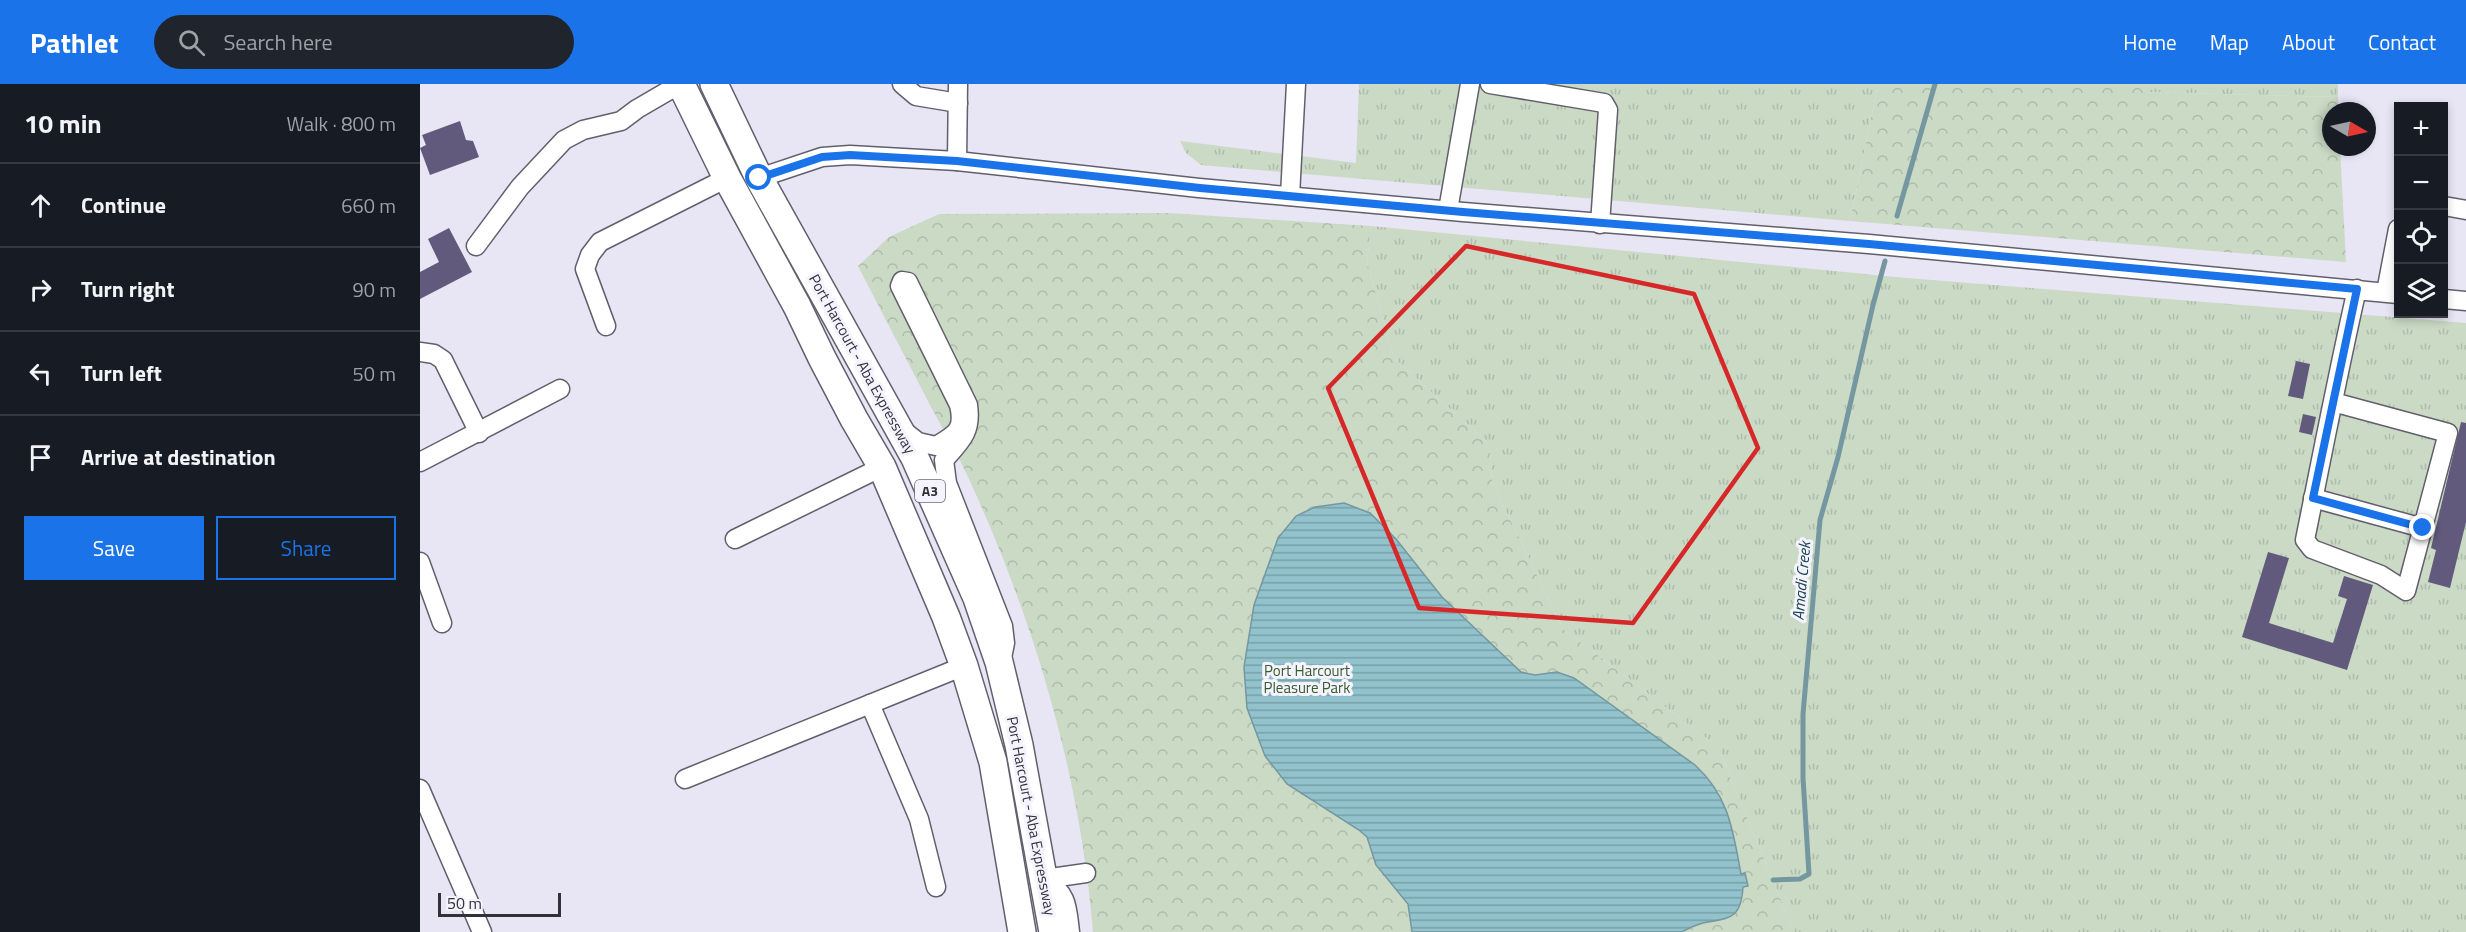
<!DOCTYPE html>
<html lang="en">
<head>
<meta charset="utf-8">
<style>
	:root { --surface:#171b24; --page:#20242c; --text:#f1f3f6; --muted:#9ea1a6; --line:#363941; --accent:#1a73e8 }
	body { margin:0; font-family:"Titillium Web",sans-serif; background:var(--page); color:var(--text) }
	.controls { position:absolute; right:18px; top:18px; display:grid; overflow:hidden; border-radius:0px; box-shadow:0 3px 9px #0003 }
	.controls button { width:54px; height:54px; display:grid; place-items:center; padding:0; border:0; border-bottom:2px solid var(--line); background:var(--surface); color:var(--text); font:30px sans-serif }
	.compass { position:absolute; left:1902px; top:18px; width:54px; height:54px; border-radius:50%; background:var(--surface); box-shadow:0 3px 9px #0003; rotate:99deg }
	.scale { position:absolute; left:18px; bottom:15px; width:123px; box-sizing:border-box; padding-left:6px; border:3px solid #323137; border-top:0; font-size:16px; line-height:21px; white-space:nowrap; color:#323137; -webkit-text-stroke:4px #f5f3fd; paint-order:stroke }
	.stop { position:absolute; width:18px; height:18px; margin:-14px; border:4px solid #1a73e8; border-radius:50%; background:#fff }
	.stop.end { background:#1a73e8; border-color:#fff; box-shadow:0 2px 6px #0008 }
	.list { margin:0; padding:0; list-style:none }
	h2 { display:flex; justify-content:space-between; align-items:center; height:78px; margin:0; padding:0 24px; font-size:26px }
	h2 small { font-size:20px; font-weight:400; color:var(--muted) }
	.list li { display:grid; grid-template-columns:39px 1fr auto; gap:18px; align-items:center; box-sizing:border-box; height:84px; padding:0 24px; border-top:2px solid var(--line) }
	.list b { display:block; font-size:22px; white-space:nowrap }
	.list em { font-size:20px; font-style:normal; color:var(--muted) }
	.actions { display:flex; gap:12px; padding:18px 24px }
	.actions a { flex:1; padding:14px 0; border:2px solid var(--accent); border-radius:0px; text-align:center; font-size:21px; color:var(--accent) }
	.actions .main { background:var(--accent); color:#fff }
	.icon { flex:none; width:33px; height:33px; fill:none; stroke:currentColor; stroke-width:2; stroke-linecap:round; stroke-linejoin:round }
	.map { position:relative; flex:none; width:2046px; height:848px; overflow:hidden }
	header { display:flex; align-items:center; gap:36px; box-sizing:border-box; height:84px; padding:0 30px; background:var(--accent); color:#fff }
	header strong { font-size:28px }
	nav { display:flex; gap:33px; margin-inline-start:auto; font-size:21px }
	.search { width:420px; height:54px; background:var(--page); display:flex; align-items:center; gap:15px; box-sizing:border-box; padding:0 21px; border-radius:33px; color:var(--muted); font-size:22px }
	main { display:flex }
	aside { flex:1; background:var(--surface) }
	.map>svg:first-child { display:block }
	.grass { fill:url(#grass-tufts) }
	.forest { fill:url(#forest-crowns) }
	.water { fill:url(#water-rules); stroke:#7597a0; stroke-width:1.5 }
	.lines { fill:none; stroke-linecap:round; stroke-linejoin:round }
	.stream { stroke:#7597a0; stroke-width:5 }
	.building { fill:#625a7c }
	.minor-casing { stroke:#625f6d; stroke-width:21 }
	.highway-casing { stroke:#625f6d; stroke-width:30 }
	.minor { stroke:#fff; stroke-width:18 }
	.highway { stroke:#fff; stroke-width:27 }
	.route { stroke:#1a73e8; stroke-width:8 }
	.marked { fill:none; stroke:#d62828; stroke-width:4.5; stroke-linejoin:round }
	.labels { text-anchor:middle; stroke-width:6; stroke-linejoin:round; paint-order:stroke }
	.shield { fill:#f5f3fd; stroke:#6c6b72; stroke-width:1.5 }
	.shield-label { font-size:14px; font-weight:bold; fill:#323137 }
	.street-label { font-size:15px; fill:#323137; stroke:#f5f3fd }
	.park-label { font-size:15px; fill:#385b2c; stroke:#f5f3fd }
	.water-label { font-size:16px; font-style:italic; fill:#19454e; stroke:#f5f3fd }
</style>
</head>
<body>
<header>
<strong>Pathlet</strong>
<div class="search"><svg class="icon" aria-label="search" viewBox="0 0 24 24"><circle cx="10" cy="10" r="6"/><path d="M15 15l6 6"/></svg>Search here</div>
<nav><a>Home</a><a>Map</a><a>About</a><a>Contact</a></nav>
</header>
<main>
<aside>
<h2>10 min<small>Walk · 800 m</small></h2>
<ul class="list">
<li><svg class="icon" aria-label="ahead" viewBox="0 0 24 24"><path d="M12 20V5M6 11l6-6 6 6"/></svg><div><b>Continue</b></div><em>660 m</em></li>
<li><svg class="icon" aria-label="right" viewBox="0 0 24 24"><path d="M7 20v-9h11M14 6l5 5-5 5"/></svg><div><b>Turn right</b></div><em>90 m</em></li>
<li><svg class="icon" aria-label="left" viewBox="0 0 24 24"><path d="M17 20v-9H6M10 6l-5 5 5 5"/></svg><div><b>Turn left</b></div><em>50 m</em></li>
<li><svg class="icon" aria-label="arrive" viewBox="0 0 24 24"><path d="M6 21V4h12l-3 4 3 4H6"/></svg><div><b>Arrive at destination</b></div></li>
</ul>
<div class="actions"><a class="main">Save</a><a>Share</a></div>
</aside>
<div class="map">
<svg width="2046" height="848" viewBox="0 0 2046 848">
	<defs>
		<pattern id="grass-tufts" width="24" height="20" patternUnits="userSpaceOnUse" patternTransform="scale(1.5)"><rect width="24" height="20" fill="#cadac5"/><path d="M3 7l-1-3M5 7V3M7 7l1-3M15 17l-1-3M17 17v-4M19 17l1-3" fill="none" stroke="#aebcaa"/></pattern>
		<pattern id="forest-crowns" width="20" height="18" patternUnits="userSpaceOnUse" patternTransform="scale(1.5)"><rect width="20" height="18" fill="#cadac5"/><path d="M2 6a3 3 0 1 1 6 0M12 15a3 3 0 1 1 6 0" fill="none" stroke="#aebcaa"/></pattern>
		<pattern id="water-rules" width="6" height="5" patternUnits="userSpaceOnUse" patternTransform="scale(1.5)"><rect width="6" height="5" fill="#92c3cd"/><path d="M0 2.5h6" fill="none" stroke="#789fa7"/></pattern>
	</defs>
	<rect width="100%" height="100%" fill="#e8e5f5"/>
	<g class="grass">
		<path d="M939 0H1458L1430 137 781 81 766 69 760 57 936 79Z"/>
		<path d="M1715 0H1918V13L1724 8Z"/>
		<path d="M951 142 1475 193 2046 239V848H1374L1298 663 1143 545 1072 398 1070 361 974 274 947 178Z"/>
	</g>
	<g class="forest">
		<path d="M1458 0H1715L1724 8 1918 13 1919 27H1911V63H1920L1926 178 1430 137Z"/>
		<path d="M749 129 951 142 947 178 974 274 1070 361 1072 398 1143 545 1298 663 1374 848H673C660 690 615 539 549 395 538 371 524 347 511 323 487 276 462 229 438 182L469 153 519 130Z"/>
	</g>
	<path class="water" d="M924 419 950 429 976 455 1022 513 1101 588 1115 591 1137 588 1154 594 1275 681C1309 712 1313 747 1321 790L1325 789 1328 802 1323 803C1321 836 1309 834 1283 839 1275 841 1268 845 1261 848H992L988 820 956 781 947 753 939 746 867 700 845 672 827 624 824 583 834 521 858 454 876 432 895 423Z"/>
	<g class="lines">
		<g class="stream">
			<path d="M1477 132 1515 0"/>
			<path d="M1353 796 1380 795 1389 790 1383 694V630L1400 436 1418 373 1453 221 1465 177"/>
		</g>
	</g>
	<g class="building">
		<path d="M40 37 46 56 53 57 59 73 10 91 0 64 6 61 2 51Z"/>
		<path d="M29 144 52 188 0 215V188L19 178 8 155Z"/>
		<path d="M1876 277 1890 280 1883 315 1868 312Z"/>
		<path d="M1883 330 1896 333 1892 351 1879 348Z"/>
		<path d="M2041 338 2046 339V438L2030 504 2008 498 2016 466 2011 464Z"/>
		<path d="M1848 468 1869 474 1849 539 1913 559 1927 515 1918 512 1924 492 1953 501 1927 586 1822 553Z"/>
	</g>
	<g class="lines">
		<g class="minor-casing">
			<g id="minor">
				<path d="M482 0 496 12 538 19"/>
				<path d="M1070 0 1184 19 1188 26 1180 140"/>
				<path d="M537 77 538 0"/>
				<path d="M339 94 402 73 430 71 537 77 779 104 1043 128 1449 160 1978 210"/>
				<path d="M870 112 876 0"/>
				<path d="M2024 122 2046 126"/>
				<path d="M1028 126 1050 0"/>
				<path d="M56 162 100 103 144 56 163 46 201 37 217 25 260 0"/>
				<path d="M1966 208 1978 145"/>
				<path d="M2024 215 2046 217"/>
				<path d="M186 242 165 185 170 171 180 158 307 94"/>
				<path d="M0 268 14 270 23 276 59 349"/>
				<path d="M1913 318 2028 349 1986 507 1961 491 1892 465 1885 456C1902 372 1918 288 1937 205"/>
				<path d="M484 347 498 358 516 362C536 350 545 346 539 321L480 202 482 197 488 198 548 321C552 348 541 357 524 376L527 399 583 542 585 559 582 574"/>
				<path d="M0 378 140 305"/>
				<path d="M1893 414 2003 444"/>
				<path d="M315 455 462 383"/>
				<path d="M0 478 22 539"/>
				<path d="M450 620 499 735 516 803"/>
				<path d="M265 695 544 582"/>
				<path d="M0 705 62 848"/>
				<path d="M624 795C648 810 647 822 650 848"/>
				<path d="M624 795 666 789"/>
			</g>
		</g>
		<g class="highway-casing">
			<g id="highway">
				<path d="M261 0 307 94 377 222 402 274 434 335 462 383 526 533 544 582 573 678 602 848"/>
				<path d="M294 0 339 94 495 374 557 514 579 578 599 661 633 848"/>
			</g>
		</g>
		<use href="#minor" class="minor"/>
		<use href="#highway" class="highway"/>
	</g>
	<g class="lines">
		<path class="route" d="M339 94 402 73 430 71 537 77 780 104 1043 128 1449 160 1937 205 1893 414 2003 444"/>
	</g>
	<path class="marked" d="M1046 162 1274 210 1338 364 1213 539 999 524 908 304Z"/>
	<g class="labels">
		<rect class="shield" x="495" y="396" width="30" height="22" rx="4.5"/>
		<g class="shield-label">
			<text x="510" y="412">A3</text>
		</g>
		<g class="street-label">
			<text transform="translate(442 280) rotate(61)" y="5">Port Harcourt - Aba Expressway</text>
			<text transform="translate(611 732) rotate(79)" y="5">Port Harcourt - Aba Expressway</text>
		</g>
		<g class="park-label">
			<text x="887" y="592">Port Harcourt<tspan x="887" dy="17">Pleasure Park</tspan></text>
		</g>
		<g class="water-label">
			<text transform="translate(1381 497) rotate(-85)" y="6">Amadi Creek</text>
		</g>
	</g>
</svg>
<div class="controls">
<button>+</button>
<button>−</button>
<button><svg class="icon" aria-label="locate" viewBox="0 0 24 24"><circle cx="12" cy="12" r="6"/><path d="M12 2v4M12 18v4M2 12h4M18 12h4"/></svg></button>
<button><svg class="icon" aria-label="layers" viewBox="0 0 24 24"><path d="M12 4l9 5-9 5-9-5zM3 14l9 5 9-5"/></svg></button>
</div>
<svg class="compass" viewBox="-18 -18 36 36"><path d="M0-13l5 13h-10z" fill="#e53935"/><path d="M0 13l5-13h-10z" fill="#9ea1a6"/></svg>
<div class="scale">50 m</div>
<div class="stop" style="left:339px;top:94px"></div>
<div class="stop end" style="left:2003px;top:444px"></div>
</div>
</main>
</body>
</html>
